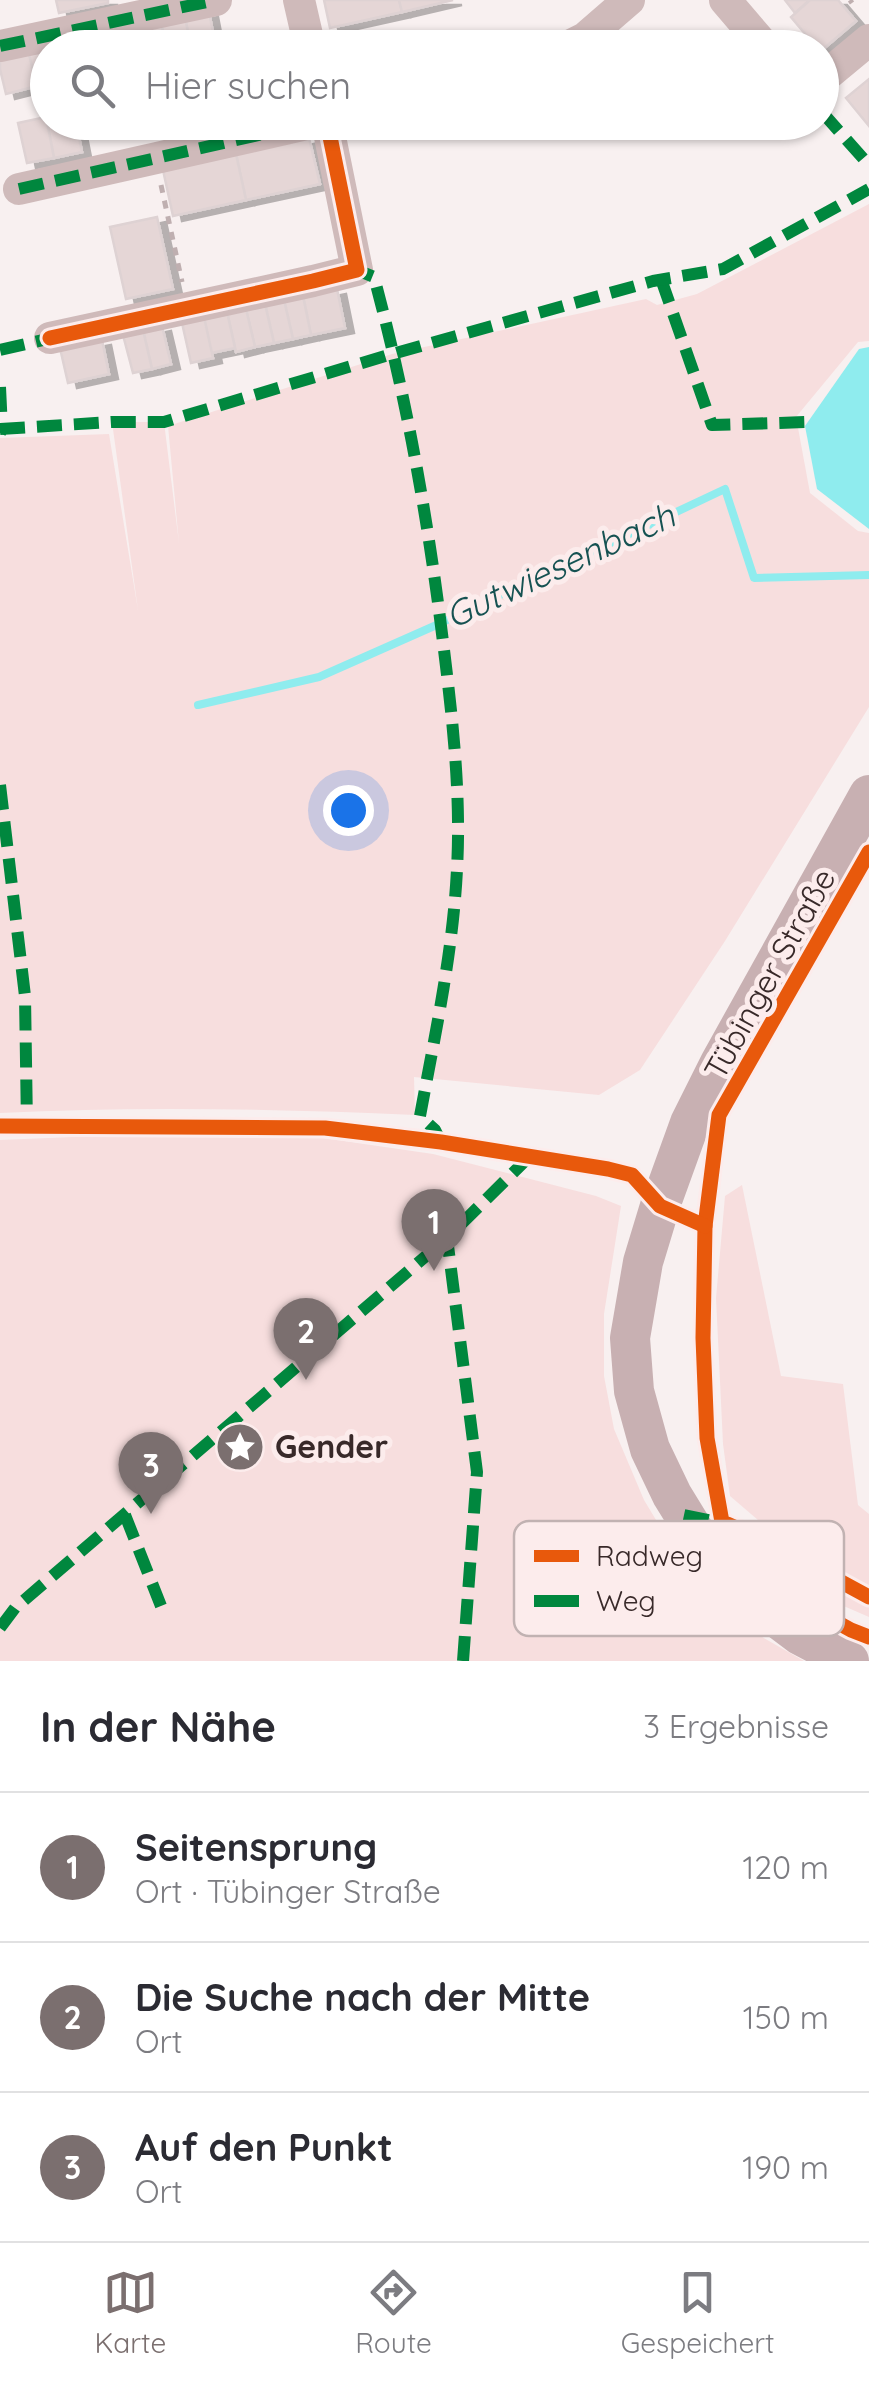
<!DOCTYPE html>
<html lang="de">
<head>
<meta charset="utf-8">
<style>
	:root { --surface:#fff; --page:#f7f7f7; --text:#2b2b33; --muted:#7c7c81; --line:#e1e1e2; --accent:#7b6f6f }
	body { margin:0; font-family:Quicksand,sans-serif; background:var(--page); color:var(--text) }
	.you { position:absolute; left:348px; top:810px; width:35px; height:35px; margin:-25px; border:8px solid #fff; border-radius:50%; background:#1a73e8; box-shadow:0 0 0 15px #1a73e833 }
	.badge { display:grid; place-items:center; width:65px; height:65px; border-radius:50%; background:var(--accent); color:#fff; font-size:32px; font-weight:700 }
	.pin { position:absolute; translate:-50% -82px; filter:drop-shadow(0 2px 5px #0008) }
	.pin::after { content:''; position:absolute; top:52px; width:35px; height:30px; background:inherit; clip-path:polygon(0 0,100% 0,50% 100%) }
	.list { margin:0; padding:0; list-style:none }
	h2 { display:flex; justify-content:space-between; align-items:center; height:130px; margin:0; padding:0 40px; font-size:42px }
	h2 small { font-size:32px; font-weight:400; color:var(--muted) }
	.list li { display:grid; grid-template-columns:65px 1fr auto; gap:30px; align-items:center; box-sizing:border-box; height:150px; padding:0 40px; border-top:2px solid var(--line) }
	.list b { display:block; font-size:38px; white-space:nowrap }
	.list p { margin:0; font-size:32px; white-space:nowrap; color:var(--muted) }
	.list em { font-size:32px; font-style:normal; color:var(--muted) }
	.icon { flex:none; width:55px; height:55px; fill:none; stroke:currentColor; stroke-width:2; stroke-linecap:round; stroke-linejoin:round }
	.map { position:relative; flex:none; width:869px; height:1661px; overflow:hidden }
	.search { position:absolute; background:var(--surface); box-shadow:0 2px 8px #0004; left:30px; right:30px; top:30px; height:110px; display:flex; align-items:center; gap:25px; box-sizing:border-box; padding:0 35px; border-radius:55px; color:var(--muted); font-size:38px }
	.sheet { height:580px; background:var(--surface) }
	nav { display:flex; justify-content:space-around; align-items:center; box-sizing:border-box; height:140px; border-top:2px solid var(--line); background:var(--surface); font-size:28px; color:var(--muted) }
	nav a { display:grid; justify-items:center; gap:5px }
	nav .on { color:var(--accent) }
	.map>svg:first-child { display:block }
	.green { fill:#f7dede }
	.water { fill:#8fecee }
	.lines { fill:none; stroke-linecap:round; stroke-linejoin:round }
	.stream { stroke:#8fecee; stroke-width:8 }
	.building { fill:#e5d6d6; stroke:#ded2d3; stroke-width:2.5; filter:url(#shadow) }
	.path { stroke:#bfafb0; stroke-width:5; stroke-dasharray:8 8; stroke-linecap:butt }
	.minor { stroke:#cfbaba; stroke-width:32 }
	.major { stroke:#c8b0b2; stroke-width:40 }
	.quiet { stroke:#00873e; stroke-width:12; stroke-dasharray:25 12; stroke-linecap:butt }
	.cycleway-casing { stroke:#fcecec; stroke-width:21 }
	.cycleway { stroke:#e8590c; stroke-width:15 }
	.labels { text-anchor:middle; stroke-width:10; stroke-linejoin:round; paint-order:stroke }
	.street-label { font-size:32px; fill:#382929; stroke:#fcecec }
	.poi-label { font-size:32px; font-weight:bold; fill:#382929; stroke:#fcecec; text-anchor:start }
	.water-label { font-size:35px; font-style:italic; fill:#165252; stroke:#fcecec }
	.key { fill:#fcecec; stroke:#c1b2b2; stroke-width:2.5 }
	.key-label { font-size:28px; fill:#382929 }
</style>
</head>
<body>
<div class="map">
<svg width="869" height="1661" viewBox="0 0 869 1661">
	<defs>
		<filter id="shadow"><feDropShadow dx="9" dy="5" stdDeviation="0" flood-color="#0004"/></filter>
	</defs>
	<rect width="100%" height="100%" fill="#f8f0f0"/>
	<g class="green">
		<path d="M869 204V341L858 342 796 417 810 493 858 531 869 533V707L725 941 640 1070 599 1095 414 1077 415 1115C277 1109 138 1106 0 1113V438L109 434 138 610 112 422H164L179 543 168 426 392 354 646 299 657 305 697 294Z"/>
		<path d="M96 1136 323 1138 433 1154 596 1196 621 1206 604 1314V1376L614 1429 644 1500 691 1578 743 1626 804 1661H0V1140Z"/>
		<path d="M742 1185 781 1376 843 1384 858 1505 869 1514V1617L816 1594 828 1555 758 1520 730 1496 723 1444 716 1298 725 1196Z"/>
	</g>
	<path class="water" d="M869 347V529L817 489 805 426 859 349Z"/>
	<g class="lines">
		<path class="stream" d="M198 705 319 677 441 623 725 489 754 578 869 575"/>
	</g>
	<g class="building">
		<path d="M56 0H108V3L59 13Z"/>
		<path d="M324 0H399L402 12 330 28Z"/>
		<path d="M399 0H453L402 12Z"/>
		<path d="M785 0H810L795 13Z"/>
		<path d="M810 0H838L856 21 822 50V48H817L791 17Z"/>
		<path d="M209 12 216 48H191L185 17Z"/>
		<path d="M185 17 191 48H166L161 22Z"/>
		<path d="M161 22 166 48H141L137 27Z"/>
		<path d="M137 27 141 48H116L113 32Z"/>
		<path d="M113 32 116 48H91L89 38Z"/>
		<path d="M287 32 290 48H246L244 41Z"/>
		<path d="M48 48V84L37 86 28 51Z"/>
		<path d="M28 51 37 86 6 94 0 69V58Z"/>
		<path d="M869 79V126L846 98Z"/>
		<path d="M48 116V122H76L82 152 54 158 46 117Z"/>
		<path d="M46 117 54 158 27 163 18 123Z"/>
		<path d="M309 138 320 184 246 200 236 154Z"/>
		<path d="M236 154 246 200 173 216 163 170Z"/>
		<path d="M157 217 173 289 126 299 110 227Z"/>
		<path d="M337 289 345 328 311 335 303 296Z"/>
		<path d="M303 296 311 335 293 339 284 300Z"/>
		<path d="M284 300 293 339 274 343 265 304Z"/>
		<path d="M265 304 274 343 255 347 246 309Z"/>
		<path d="M246 309 255 347 236 352 227 312Z"/>
		<path d="M227 312 235 348 211 353 204 317Z"/>
		<path d="M204 317 213 358 191 363 182 323Z"/>
		<path d="M162 326 171 364 152 369 143 330Z"/>
		<path d="M143 330 152 369 133 373 123 335Z"/>
		<path d="M102 340 109 374 68 383 60 348Z"/>
	</g>
	<g class="lines">
		<g class="path">
			<path d="M850 0 852 3"/>
			<path d="M161 185 182 282"/>
		</g>
		<g class="minor">
			<path d="M299 0 310 48"/>
			<path d="M725 0 766 48"/>
			<path d="M0 46 216 0"/>
			<path d="M565 48 585 38 629 0"/>
			<path d="M822 79 869 40"/>
			<path d="M19 189 316 122"/>
			<path d="M50 338 313 281 357 270 327 122"/>
		</g>
		<path class="major" d="M849 1661 800 1635 747 1595 707 1552 672 1495 650 1449 634 1391 630 1338 643 1262 660 1206 690 1123 720 1063 869 795"/>
		<g class="quiet">
			<path d="M0 46 216 0"/>
			<path d="M822 112 869 165"/>
			<path d="M19 189 316 122"/>
			<path d="M349 272 357 270 374 277C407 399 429 525 444 650 453 723 461 796 457 869 453 952 435 1035 420 1116L435 1130 441 1142"/>
			<path d="M661 279 712 425 808 422"/>
			<path d="M0 350 56 337"/>
			<path d="M0 387 2 429 0 433"/>
			<path d="M0 429 112 422H164L392 354 653 281 723 269 869 189"/>
			<path d="M0 785 25 996 27 1126"/>
			<path d="M125 1515 161 1606"/>
			<path d="M684 1515 727 1524"/>
			<path d="M0 1628 15 1608 447 1238"/>
			<path d="M463 1661 477 1472 447 1238 530 1156"/>
		</g>
		<g class="cycleway-casing">
			<g id="cycleway">
				<path d="M50 338 313 281 357 270 327 122"/>
				<path d="M869 852 719 1115 705 1226 703 1338 707 1438 722 1522 754 1564 802 1603 851 1630 869 1637"/>
				<path d="M0 1126 325 1128 441 1142 608 1169 632 1175 660 1206 705 1226"/>
				<path d="M727 1524 766 1541 869 1597"/>
			</g>
		</g>
		<use href="#cycleway" class="cycleway"/>
	</g>
	<defs>
		<g id="sight-disc" transform="scale(2.5)"><circle r="9.5" fill="#7b6f6f" stroke="#fcecec"/><path d="M0-6L1.8-2.2L6-1.7L2.9 1.2L3.7 5.4L0 3.3L-3.7 5.4L-2.9 1.2L-6-1.7L-1.8-2.2Z" fill="#fff"/></g>
	</defs>
	<g fill-rule="evenodd">
		<use href="#sight-disc" x="240" y="1447"/>
	</g>
	<g class="labels">
		<g class="street-label">
			<text transform="translate(770 974) rotate(-61)" y="11">Tübinger Straße</text>
		</g>
		<g class="poi-label">
			<text x="275" y="1458">Gender</text>
		</g>
		<g class="water-label">
			<text transform="translate(560 566) rotate(-25)" y="12">Gutwiesenbach</text>
		</g>
	</g>
	<rect x="514" y="1521" width="330" height="115" rx="15" class="key"/>
	<rect x="534" y="1550" width="45" height="12" fill="#e8590c"/>
	<rect x="534" y="1595" width="45" height="12" fill="#00873e"/>
	<g class="key-label">
		<text x="596" y="1566">Radweg</text>
		<text x="596" y="1611">Weg</text>
	</g>
</svg>
<div class="you"></div>
<div class="pin badge" style="left:434px;top:1271px">1</div>
<div class="pin badge" style="left:306px;top:1380px">2</div>
<div class="pin badge" style="left:151px;top:1514px">3</div>
<div class="search"><svg class="icon" aria-label="search" viewBox="0 0 24 24"><circle cx="10" cy="10" r="6"/><path d="M15 15l6 6"/></svg>Hier suchen</div>
</div>
<section class="sheet">
<h2>In der Nähe<small>3 Ergebnisse</small></h2>
<ul class="list">
<li><span class="badge">1</span><div><b>Seitensprung</b><p>Ort · Tübinger Straße</p></div><em>120 m</em></li>
<li><span class="badge">2</span><div><b>Die Suche nach der Mitte</b><p>Ort</p></div><em>150 m</em></li>
<li><span class="badge">3</span><div><b>Auf den Punkt</b><p>Ort</p></div><em>190 m</em></li>
</ul>
</section>
<nav>
<a class="on"><svg class="icon" aria-label="map" viewBox="0 0 24 24"><path d="M3 6l6-2 6 2 6-2v14l-6 2-6-2-6 2zM9 4v14M15 6v14"/></svg>Karte</a>
<a><svg class="icon" aria-label="directions" viewBox="0 0 24 24"><path d="M12 3l9 9-9 9-9-9zM9 14v-3h6M13 9l2 2-2 2"/></svg>Route</a>
<a><svg class="icon" aria-label="saved" viewBox="0 0 24 24"><path d="M7 4h10v16l-5-4-5 4z"/></svg>Gespeichert</a>
</nav>
</body>
</html>
